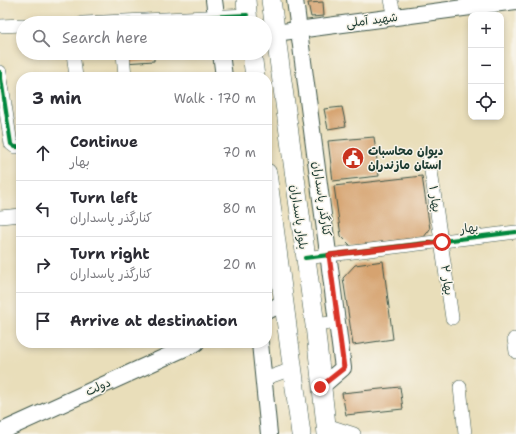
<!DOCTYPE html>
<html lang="en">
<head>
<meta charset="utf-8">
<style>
	:root { --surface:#fff; --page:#f7f7f7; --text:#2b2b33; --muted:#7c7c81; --line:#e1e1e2 }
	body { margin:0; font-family:"Shantell Sans","Playpen Sans Arabic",sans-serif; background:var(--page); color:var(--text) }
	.controls { position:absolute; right:12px; top:12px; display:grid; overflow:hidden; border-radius:8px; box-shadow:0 2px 6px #0003 }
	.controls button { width:36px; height:36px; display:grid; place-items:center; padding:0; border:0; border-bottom:1px solid var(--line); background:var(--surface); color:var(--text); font:20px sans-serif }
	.stop { position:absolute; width:12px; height:12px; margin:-9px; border:3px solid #d93025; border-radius:50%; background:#fff }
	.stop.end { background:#d93025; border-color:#fff; box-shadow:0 1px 4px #0008 }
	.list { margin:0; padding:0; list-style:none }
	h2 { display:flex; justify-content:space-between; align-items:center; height:52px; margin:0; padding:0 16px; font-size:17px }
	h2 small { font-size:13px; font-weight:400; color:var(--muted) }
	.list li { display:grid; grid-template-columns:26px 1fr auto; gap:12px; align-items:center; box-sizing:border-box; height:56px; padding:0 16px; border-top:1px solid var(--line) }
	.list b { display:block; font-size:15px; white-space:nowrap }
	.list p { margin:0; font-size:13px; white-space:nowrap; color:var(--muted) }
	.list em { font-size:13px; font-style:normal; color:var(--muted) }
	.icon { flex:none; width:22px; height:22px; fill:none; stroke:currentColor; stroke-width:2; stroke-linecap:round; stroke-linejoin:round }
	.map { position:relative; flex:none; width:516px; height:434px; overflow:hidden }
	.search { position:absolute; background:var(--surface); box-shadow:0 2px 6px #0003; left:16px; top:16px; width:256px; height:44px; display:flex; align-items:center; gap:10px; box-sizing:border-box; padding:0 14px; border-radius:22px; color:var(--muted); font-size:15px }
	.panel { position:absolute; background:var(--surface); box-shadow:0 2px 6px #0003; left:16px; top:72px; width:256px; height:276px; border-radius:16px }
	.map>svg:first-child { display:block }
	.building { fill:#d6a370 }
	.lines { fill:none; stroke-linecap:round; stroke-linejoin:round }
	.minor-casing { stroke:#3d5548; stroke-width:14 }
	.major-casing { stroke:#3d5548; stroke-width:18 }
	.highway-casing { stroke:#3d5548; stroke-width:20 }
	.minor { stroke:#fff; stroke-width:13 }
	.major { stroke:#fff; stroke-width:16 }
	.highway { stroke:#fff; stroke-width:19 }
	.cycleway-casing { stroke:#f7f3e8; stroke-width:6 }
	.cycleway { stroke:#00873e; stroke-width:4 }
	.route { stroke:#d93025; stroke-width:5 }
	.labels { text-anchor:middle; stroke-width:3; stroke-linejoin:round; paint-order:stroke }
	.street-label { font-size:12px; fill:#1f3d34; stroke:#f7f3e8 }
	.poi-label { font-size:12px; font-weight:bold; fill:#1f3d34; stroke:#f7f3e8; text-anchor:start }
</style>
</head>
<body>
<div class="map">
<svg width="516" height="434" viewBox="0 0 516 434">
	<rect width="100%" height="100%" fill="#f7f3e8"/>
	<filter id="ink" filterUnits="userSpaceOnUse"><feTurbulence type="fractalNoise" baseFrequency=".025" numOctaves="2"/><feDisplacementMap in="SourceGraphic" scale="8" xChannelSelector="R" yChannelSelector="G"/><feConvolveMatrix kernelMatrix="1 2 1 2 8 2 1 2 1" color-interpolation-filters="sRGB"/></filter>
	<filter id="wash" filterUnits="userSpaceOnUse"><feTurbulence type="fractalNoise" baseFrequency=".012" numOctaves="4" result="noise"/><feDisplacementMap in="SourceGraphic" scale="16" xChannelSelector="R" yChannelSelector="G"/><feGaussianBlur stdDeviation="0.9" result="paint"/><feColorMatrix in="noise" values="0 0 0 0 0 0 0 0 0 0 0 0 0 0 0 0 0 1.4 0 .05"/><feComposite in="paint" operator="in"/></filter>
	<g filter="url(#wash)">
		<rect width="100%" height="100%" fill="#e9deba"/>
		<g id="blocks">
			<g class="building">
				<path d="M323 2 324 16 311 17 308 3Z"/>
				<path d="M123 53H154V61L124 63Z"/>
				<path d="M342 107 346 126 328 129 324 109Z"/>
				<path d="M374 137 379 176 333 181 328 141Z"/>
				<path d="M422 176 430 229 424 237 351 246 341 236 334 186Z"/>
				<path d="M383 261 393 339 353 345 343 278 355 265Z"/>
				<path d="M400 387 403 409 346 415 342 393Z"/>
			</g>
		</g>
	</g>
	<g filter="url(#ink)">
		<use href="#blocks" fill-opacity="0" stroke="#3d5548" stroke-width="1"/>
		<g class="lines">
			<g class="minor-casing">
				<g id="minor">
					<path d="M391 0 395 17"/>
					<path d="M83 23 247 15"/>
					<path d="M0 26 23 25"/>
					<path d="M73 53 76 77"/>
					<path d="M123 53 125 77"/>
					<path d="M0 72 11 144 15 147H21"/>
					<path d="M429 157 452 318"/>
					<path d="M0 217 21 215"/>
					<path d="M305 258 516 232"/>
					<path d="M315 325 338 322"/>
					<path d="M514 339 516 352"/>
					<path d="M264 379 292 369"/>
					<path d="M460 387 465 434"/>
					<path d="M326 425 354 434"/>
				</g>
			</g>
			<g class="major-casing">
				<g id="major">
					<path d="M214 0 217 23"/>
					<path d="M295 0 343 368 321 387"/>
					<path d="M275 33 516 1"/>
					<path d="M221 53 224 77"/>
					<path d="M267 311 284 303"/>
					<path d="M260 343 269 434"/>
					<path d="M0 432 196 343"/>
				</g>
			</g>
			<g class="highway-casing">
				<g id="highway">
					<path d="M246 0 248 23"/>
					<path d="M271 0 315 325 327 434"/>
					<path d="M252 53 255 77"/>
					<path d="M267 173 301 434"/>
				</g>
			</g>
			<use href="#minor" class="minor"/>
			<use href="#major" class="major"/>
			<use href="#highway" class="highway"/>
			<g class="cycleway-casing">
				<g id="cycleway">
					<path d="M83 23 247 15"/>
					<path d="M0 72 11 144 15 147H21"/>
					<path d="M305 258 516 232"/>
				</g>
			</g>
			<use href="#cycleway" class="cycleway"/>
		</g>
	</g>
	<g class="lines" filter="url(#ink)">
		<path class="route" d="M320 387 344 368 329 255 442 242"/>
	</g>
	<defs>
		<g id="civic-disc" transform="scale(1.15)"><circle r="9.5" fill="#c8321e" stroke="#f7f3e8"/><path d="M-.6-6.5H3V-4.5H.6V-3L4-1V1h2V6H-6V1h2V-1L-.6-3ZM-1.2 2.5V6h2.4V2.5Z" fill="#fff"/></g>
	</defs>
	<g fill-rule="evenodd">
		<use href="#civic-disc" x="353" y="158"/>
	</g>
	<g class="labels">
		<g class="street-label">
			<text transform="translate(372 20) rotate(-7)" y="4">شهید آملی</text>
			<text transform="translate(322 199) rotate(82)" y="4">کنارگذر پاسداران</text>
			<text transform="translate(435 199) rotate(82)" y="4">بهار ۱</text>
			<text transform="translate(299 217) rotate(82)" y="4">بلوار پاسداران</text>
			<text transform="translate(469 228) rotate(-8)" y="4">بهار</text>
			<text transform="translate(447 280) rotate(82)" y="4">بهار ۲</text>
			<text transform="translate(98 387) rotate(-24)" y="4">دولت</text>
		</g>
		<g class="poi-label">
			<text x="368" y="155">دیوان محاسبات<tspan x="368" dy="14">استان مازندران</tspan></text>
		</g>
	</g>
</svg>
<div class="controls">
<button>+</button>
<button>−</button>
<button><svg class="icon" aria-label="locate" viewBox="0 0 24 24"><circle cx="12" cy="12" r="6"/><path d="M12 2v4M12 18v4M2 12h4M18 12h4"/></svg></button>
</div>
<div class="stop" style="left:442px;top:242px"></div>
<div class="stop end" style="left:320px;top:387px"></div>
<div class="search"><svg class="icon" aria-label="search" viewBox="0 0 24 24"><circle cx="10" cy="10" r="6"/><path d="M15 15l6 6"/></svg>Search here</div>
<section class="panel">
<h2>3 min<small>Walk · 170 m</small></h2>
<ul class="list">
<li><svg class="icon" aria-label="ahead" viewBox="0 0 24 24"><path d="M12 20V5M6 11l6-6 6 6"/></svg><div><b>Continue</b><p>بهار</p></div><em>70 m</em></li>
<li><svg class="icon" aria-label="left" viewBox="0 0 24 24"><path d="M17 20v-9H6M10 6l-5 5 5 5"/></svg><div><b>Turn left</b><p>کنارگذر پاسداران</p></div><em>80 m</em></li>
<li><svg class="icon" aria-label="right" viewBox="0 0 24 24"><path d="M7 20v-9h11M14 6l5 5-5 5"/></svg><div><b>Turn right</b><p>کنارگذر پاسداران</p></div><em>20 m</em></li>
<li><svg class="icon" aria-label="arrive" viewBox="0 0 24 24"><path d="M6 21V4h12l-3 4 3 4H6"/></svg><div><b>Arrive at destination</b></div></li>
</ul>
</section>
</div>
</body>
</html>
